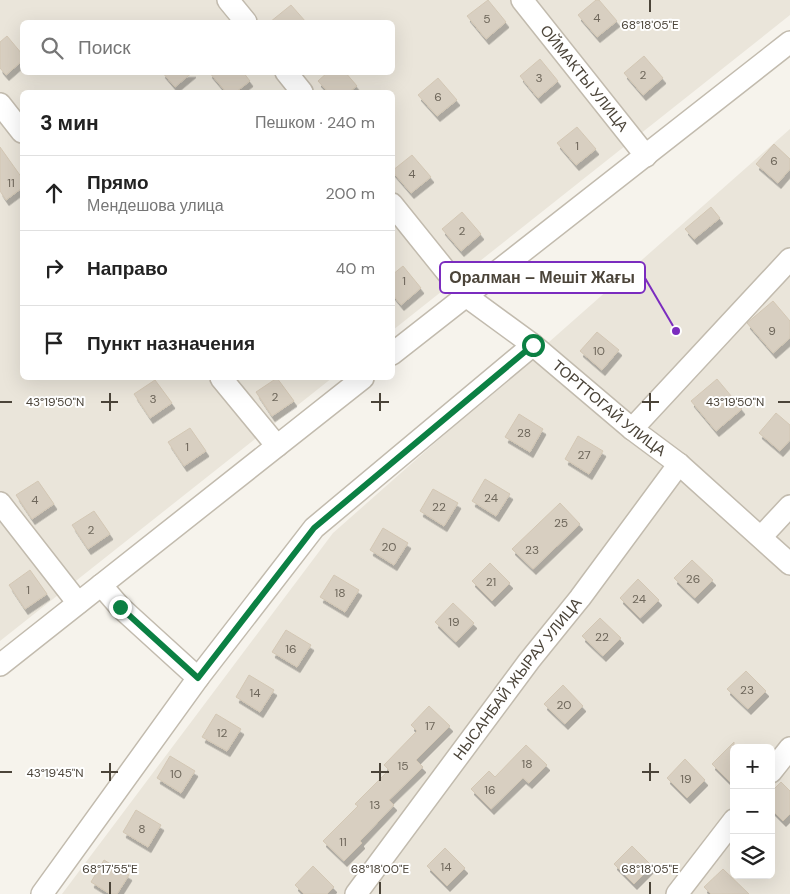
<!DOCTYPE html>
<html lang="ru">
<head>
<meta charset="utf-8">
<style>
	:root { --surface:#fff; --page:#f2f2f2; --text:#222; --muted:#767676; --line:#e0e0e0 }
	body { margin:0; font-family:"DM Sans",sans-serif; background:var(--page); color:var(--text) }
	.controls { position:absolute; right:15px; bottom:15px; display:grid; overflow:hidden; border-radius:8px; box-shadow:0 5px 20px #0002 }
	.controls button { width:45px; height:45px; display:grid; place-items:center; padding:0; border:0; border-bottom:1px solid var(--line); background:var(--surface); color:var(--text); font:25px sans-serif }
	.stop { position:absolute; width:15px; height:15px; margin:-11px; border:4px solid #0b8043; border-radius:50%; background:#fff }
	.stop.end { background:#0b8043; border-color:#fff; box-shadow:0 1px 5px #0008 }
	.list { margin:0; padding:0; list-style:none }
	h2 { display:flex; justify-content:space-between; align-items:center; height:65px; margin:0; padding:0 20px; font-size:21px }
	h2 small { font-size:16px; font-weight:400; color:var(--muted) }
	.list li { display:grid; grid-template-columns:32px 1fr auto; gap:15px; align-items:center; box-sizing:border-box; height:75px; padding:0 20px; border-top:1px solid var(--line) }
	.list b { display:block; font-size:19px; white-space:nowrap }
	.list p { margin:0; font-size:16px; white-space:nowrap; color:var(--muted) }
	.list em { font-size:16px; font-style:normal; color:var(--muted) }
	.icon { flex:none; width:28px; height:28px; fill:none; stroke:currentColor; stroke-width:2; stroke-linecap:round; stroke-linejoin:round }
	.map { position:relative; flex:none; width:790px; height:894px; overflow:hidden }
	.search { position:absolute; background:var(--surface); box-shadow:0 5px 20px #0002; left:20px; top:20px; width:375px; height:55px; display:flex; align-items:center; gap:12px; box-sizing:border-box; padding:0 18px; border-radius:8px; color:var(--muted); font-size:19px }
	.panel { position:absolute; background:var(--surface); box-shadow:0 5px 20px #0002; left:20px; top:90px; width:375px; height:290px; border-radius:8px }
	.map>svg:first-child { display:block }
	.residential { fill:#eae5da; fill-rule:evenodd }
	.building { fill:#d8cfc1; stroke:#d3c7b4; filter:url(#shadow) }
	.lines { fill:none; stroke-linecap:round; stroke-linejoin:round }
	.minor-casing { stroke:#c2bbae; stroke-width:24 }
	.minor { stroke:#fff; stroke-width:21 }
	.route { stroke:#0b8043; stroke-width:6 }
	.ticks { fill:none; stroke:#4b4439; stroke-width:2 }
	.labels { text-anchor:middle; stroke-width:4; stroke-linejoin:round; paint-order:stroke }
	.number-label { font-size:12px; fill:#6e675b }
	.street-label { font-size:15px; fill:#4b4439; stroke:#fff }
	.ticks-label { font-size:12px; text-anchor:middle; fill:#4b4439; stroke:#fff; stroke-width:4; stroke-linejoin:round; paint-order:stroke }
	.leader { fill:none; stroke:#7b2cbf; stroke-width:2 }
	.callout-dot { fill:#7b2cbf; stroke:#fff; stroke-width:2 }
	.callout { fill:#fff; stroke:#7b2cbf; stroke-width:2 }
	.callout-label { font-size:16px; text-anchor:middle; font-weight:bold; fill:#4b4439 }
</style>
</head>
<body>
<div class="map">
<svg width="790" height="894" viewBox="0 0 790 894">
	<defs>
		<filter id="shadow"><feDropShadow dx="3" dy="5.5" stdDeviation="0" flood-color="#0004"/></filter>
	</defs>
	<rect width="100%" height="100%" fill="#f6f3ec"/>
	<g class="residential">
		<path d="M0 0H790V15L393 330 392 92H22V378H332L0 641ZM22 22H392V72H22Z"/>
		<path d="M790 129V894H62L333 533ZM734 748H771V875H734Z"/>
	</g>
	<g class="building">
		<path d="M488 0 506 22 486 39 467 16Z"/>
		<path d="M596 0H599L617 21 597 37 578 15Z"/>
		<path d="M291 5 306 22H270Z"/>
		<path d="M7 36 22 54V61L6 75 0 68V42Z"/>
		<path d="M644 56 663 78 643 95 624 73Z"/>
		<path d="M540 59 558 81 538 98 520 76Z"/>
		<path d="M162 72H193L175 87Z"/>
		<path d="M209 72H243L250 81 236 92H226Z"/>
		<path d="M328 72H345L357 86 349 92H328L318 81Z"/>
		<path d="M438 78 457 100 437 116 418 95Z"/>
		<path d="M577 127 596 149 576 165 557 143Z"/>
		<path d="M774 144 790 159V169L778 183 756 164Z"/>
		<path d="M0 147 22 178V188L6 200 0 191Z"/>
		<path d="M412 155 431 177 411 193 392 171Z"/>
		<path d="M711 207 720 218 694 239 685 229Z"/>
		<path d="M462 212 481 234 461 251 442 229Z"/>
		<path d="M403 266 421 288 401 305 392 294V275Z"/>
		<path d="M773 301 790 321V338L773 353 747 323Z"/>
		<path d="M597 332 619 350 602 370 580 351Z"/>
		<path d="M277 378 294 401 272 416 256 392Z"/>
		<path d="M717 379 742 409 716 431 691 401Z"/>
		<path d="M155 380 172 403 150 418 134 394Z"/>
		<path d="M776 413 790 425V440L780 451 759 433Z"/>
		<path d="M519 414 543 429 530 452 505 437Z"/>
		<path d="M190 428 206 451 184 466 168 442Z"/>
		<path d="M578 436 603 451 589 474 565 459Z"/>
		<path d="M485 479 510 494 496 516 472 501Z"/>
		<path d="M38 481 54 504 32 519 16 495Z"/>
		<path d="M433 489 458 503 444 526 420 511Z"/>
		<path d="M560 503 580 524 533 569 512 549Z"/>
		<path d="M94 511 110 534 88 549 72 525Z"/>
		<path d="M383 528 408 543 394 565 370 550Z"/>
		<path d="M692 560 713 580 695 598 674 578Z"/>
		<path d="M490 563 510 583 492 601 472 581Z"/>
		<path d="M30 570 47 594 25 609 9 585Z"/>
		<path d="M334 575 359 590 345 612 320 597Z"/>
		<path d="M638 579 659 600 640 618 620 598Z"/>
		<path d="M453 603 474 623 456 642 435 622Z"/>
		<path d="M600 618 621 638 603 656 582 636Z"/>
		<path d="M286 630 311 645 297 667 272 652Z"/>
		<path d="M746 671 766 691 748 709 727 689Z"/>
		<path d="M249 675 274 690 260 712 236 697Z"/>
		<path d="M563 685 583 706 565 724 544 704Z"/>
		<path d="M429 706 450 726 416 760 423 767 389 800 394 805 360 841 362 843 344 861 323 841 358 806 355 804 389 770 384 765 417 731 411 725Z"/>
		<path d="M216 714 241 729 227 751 202 737Z"/>
		<path d="M734 742V786L712 764Z"/>
		<path d="M526 745 547 765 529 783 523 778 491 809 471 789 489 771 495 777Z"/>
		<path d="M170 756 195 771 181 793 157 778Z"/>
		<path d="M685 759 705 780 687 798 667 778Z"/>
		<path d="M781 782 790 791V814L783 821 771 809V792Z"/>
		<path d="M136 810 161 825 148 847 123 832Z"/>
		<path d="M632 846 652 866 634 884 614 864Z"/>
		<path d="M445 848 465 868 447 886 427 866Z"/>
		<path d="M104 860 129 875 117 894H110L91 882Z"/>
		<path d="M313 866 334 887 327 894H304L295 885Z"/>
		<path d="M723 869 749 894H711L704 887Z"/>
	</g>
	<g class="lines">
		<g class="minor-casing">
			<g id="minor">
				<path d="M228 0 246 22"/>
				<path id="s1" d="M522 0 646 156"/>
				<path d="M286 72 302 92"/>
				<path d="M0 104 22 132"/>
				<path id="s2" d="M392 204 466 296 533 345 632 429 679 464 790 564"/>
				<path d="M392 354 790 42"/>
				<path d="M221 378 277 446"/>
				<path d="M632 429 790 259"/>
				<path d="M0 503 78 603"/>
				<path d="M761 537 790 506"/>
				<path d="M101 585 120 607 198 678"/>
				<path d="M0 665 363 378"/>
				<path d="M771 772 790 748"/>
				<path d="M42 894 198 678 314 528 533 345"/>
				<path id="s3" d="M356 894 529 661 580 598 679 464"/>
				<path d="M677 894 734 820"/>
			</g>
		</g>
		<use href="#minor" class="minor"/>
	</g>
	<g class="lines">
		<path class="route" d="M120 607 198 678 314 528 533 345"/>
	</g>
	<path class="ticks" d="M650 0V12M110 393V411M380 393V411M650 393V411M0 402H12M101 402H118M371 402H389M642 402H659M778 402H790M110 763V781M380 763V781M650 763V781M0 772H12M101 772H118M371 772H389M642 772H659M110 882V894M380 882V894M650 882V894"/>
	<g class="labels">
		<g class="number-label">
			<text x="597" y="22">4</text>
			<text x="487" y="23">5</text>
			<text x="643" y="79">2</text>
			<text x="539" y="82">3</text>
			<text x="438" y="101">6</text>
			<text x="577" y="150">1</text>
			<text x="774" y="165">6</text>
			<text x="412" y="178">4</text>
			<text x="11" y="187">11</text>
			<text x="462" y="235">2</text>
			<text x="404" y="285">1</text>
			<text x="772" y="335">9</text>
			<text x="599" y="355">10</text>
			<text x="275" y="401">2</text>
			<text x="153" y="403">3</text>
			<text x="524" y="437">28</text>
			<text x="187" y="451">1</text>
			<text x="584" y="459">27</text>
			<text x="491" y="502">24</text>
			<text x="35" y="504">4</text>
			<text x="439" y="511">22</text>
			<text x="561" y="527">25</text>
			<text x="91" y="534">2</text>
			<text x="389" y="551">20</text>
			<text x="532" y="554">23</text>
			<text x="693" y="583">26</text>
			<text x="491" y="586">21</text>
			<text x="28" y="594">1</text>
			<text x="340" y="597">18</text>
			<text x="639" y="603">24</text>
			<text x="454" y="626">19</text>
			<text x="602" y="641">22</text>
			<text x="291" y="653">16</text>
			<text x="747" y="694">23</text>
			<text x="255" y="697">14</text>
			<text x="564" y="709">20</text>
			<text x="430" y="730">17</text>
			<text x="222" y="737">12</text>
			<text x="527" y="768">18</text>
			<text x="403" y="770">15</text>
			<text x="176" y="778">10</text>
			<text x="686" y="783">19</text>
			<text x="490" y="794">16</text>
			<text x="375" y="809">13</text>
			<text x="142" y="833">8</text>
			<text x="343" y="846">11</text>
			<text x="446" y="871">14</text>
		</g>
		<g class="street-label">
			<text dy="5" stroke="none"><textPath href="#s1" startOffset="100">ОЙМАКТЫ УЛИЦА</textPath></text>
			<text dy="5" stroke="none"><textPath href="#s2" startOffset="300">ТОРТТОГАЙ УЛИЦА</textPath></text>
			<text dy="5" stroke="none"><textPath href="#s3" startOffset="269">НЫСАНБАЙ ЖЫРАУ УЛИЦА</textPath></text>
		</g>
	</g>
	<g class="ticks-label">
		<text x="650" y="29">68°18'05"E</text>
		<text x="55" y="406">43°19'50"N</text>
		<text x="735" y="406">43°19'50"N</text>
		<text x="55" y="777">43°19'45"N</text>
		<text x="110" y="873">68°17'55"E</text>
		<text x="380" y="873">68°18'00"E</text>
		<text x="650" y="873">68°18'05"E</text>
	</g>
	<path class="leader" d="M676 331L645 278"/>
	<circle class="callout-dot" cx="676" cy="331" r="5"/>
	<rect class="callout" x="440" y="262" width="205" height="31" rx="5"/>
	<g class="callout-label">
		<text x="542" y="283">Оралман – Мешіт Жағы</text>
	</g>
</svg>
<div class="controls">
<button>+</button>
<button>−</button>
<button><svg class="icon" aria-label="layers" viewBox="0 0 24 24"><path d="M12 4l9 5-9 5-9-5zM3 14l9 5 9-5"/></svg></button>
</div>
<div class="stop" style="left:533px;top:345px"></div>
<div class="stop end" style="left:120px;top:607px"></div>
<div class="search"><svg class="icon" aria-label="search" viewBox="0 0 24 24"><circle cx="10" cy="10" r="6"/><path d="M15 15l6 6"/></svg>Поиск</div>
<section class="panel">
<h2>3 мин<small>Пешком · 240 m</small></h2>
<ul class="list">
<li><svg class="icon" aria-label="ahead" viewBox="0 0 24 24"><path d="M12 20V5M6 11l6-6 6 6"/></svg><div><b>Прямо</b><p>Мендешова улица</p></div><em>200 m</em></li>
<li><svg class="icon" aria-label="right" viewBox="0 0 24 24"><path d="M7 20v-9h11M14 6l5 5-5 5"/></svg><div><b>Направо</b></div><em>40 m</em></li>
<li><svg class="icon" aria-label="arrive" viewBox="0 0 24 24"><path d="M6 21V4h12l-3 4 3 4H6"/></svg><div><b>Пункт назначения</b></div></li>
</ul>
</section>
</div>
</body>
</html>
